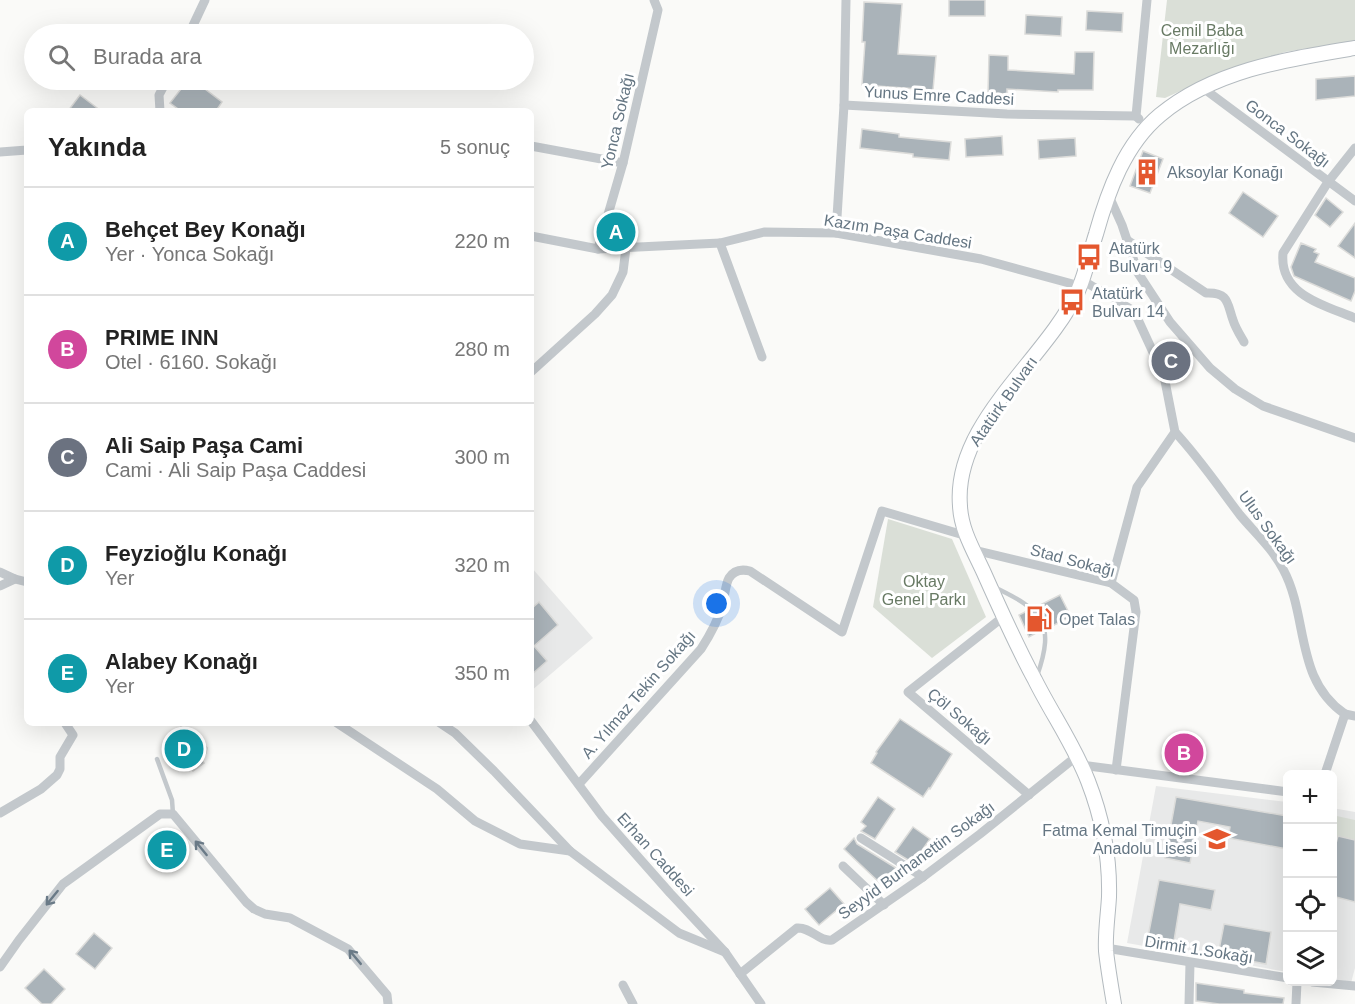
<!DOCTYPE html>
<html lang="tr">
<head>
<meta charset="utf-8">
<style>
	:root { --surface:#fff; --page:#f6f6f6; --text:#222; --muted:#767676; --line:#e0e0e0; --accent:#e4572e }
	body { margin:0; font-family:Helvetica,sans-serif; background:var(--page); color:var(--text) }
	.controls { position:absolute; right:18px; bottom:18px; display:grid; overflow:hidden; border-radius:9px; box-shadow:0 6px 24px #0002 }
	.controls button { width:54px; height:54px; display:grid; place-items:center; padding:0; border:0; border-bottom:2px solid var(--line); background:var(--surface); color:var(--text); font:30px sans-serif }
	.you { position:absolute; left:717px; top:604px; width:21px; height:21px; margin:-15px; border:4px solid #fff; border-radius:50%; background:#1a73e8; box-shadow:0 0 0 9px #1a73e833 }
	.badge { display:grid; place-items:center; width:39px; height:39px; border-radius:50%; background:var(--accent); color:#fff; font-size:20px; font-weight:700 }
	.pin { position:absolute; translate:-50% -50%; border:3px solid #fff; box-shadow:0 2px 6px #0006 }
	.list { margin:0; padding:0; list-style:none }
	h2 { display:flex; justify-content:space-between; align-items:center; height:78px; margin:0; padding:0 24px; font-size:26px }
	h2 small { font-size:20px; font-weight:400; color:var(--muted) }
	.list li { display:grid; grid-template-columns:39px 1fr auto; gap:18px; align-items:center; box-sizing:border-box; height:108px; padding:0 24px; border-top:2px solid var(--line) }
	.list b { display:block; font-size:22px; white-space:nowrap }
	.list p { margin:0; font-size:20px; white-space:nowrap; color:var(--muted) }
	.list em { font-size:20px; font-style:normal; color:var(--muted) }
	.icon { flex:none; width:33px; height:33px; fill:none; stroke:currentColor; stroke-width:2; stroke-linecap:round; stroke-linejoin:round }
	.map { position:relative; flex:none; width:1355px; height:1004px; overflow:hidden }
	.search { position:absolute; background:var(--surface); box-shadow:0 6px 24px #0002; left:24px; top:24px; width:510px; height:66px; display:flex; align-items:center; gap:15px; box-sizing:border-box; padding:0 21px; border-radius:33px; color:var(--muted); font-size:22px }
	.panel { position:absolute; background:var(--surface); box-shadow:0 6px 24px #0002; left:24px; top:108px; width:510px; height:618px; border-radius:9px }
	.map>svg:first-child { display:block }
	.built { fill:#e8e9e9 }
	.green { fill:#dadfd7 }
	.building { fill:#aab3b9; stroke:#dcdcda; stroke-width:1.5 }
	.lines { fill:none; stroke-linecap:round; stroke-linejoin:round }
	.secondary-casing { stroke:#b3babf; stroke-width:16 }
	.lane { stroke:#c3c8cc; stroke-width:4.5 }
	.street { stroke:#c3c8cc; stroke-width:9 }
	.secondary { stroke:#fff; stroke-width:14 }
	.oneway { stroke:#6a7a87 }
	.labels { text-anchor:middle; stroke-width:6; stroke-linejoin:round; paint-order:stroke }
	.park-label { font-size:16px; fill:#687a64; stroke:#fff }
	.street-label { font-size:16px; fill:#657683; stroke:#fff }
	.poi-label { font-size:16px; fill:#657683; stroke:#fff; text-anchor:start }
</style>
</head>
<body>
<div class="map">
<svg width="1355" height="1004" viewBox="0 0 1355 1004">
	<rect width="100%" height="100%" fill="#fafaf8"/>
	<g class="built">
		<path d="M531 567 593 638 531 691Z"/>
		<path d="M1156 786 1287 802V972L1127 943Z"/>
		<path d="M1332 808 1355 812V968L1351 983 1333 980Z"/>
	</g>
	<g class="green">
		<path d="M1167 0H1355V41L1285 52 1227 70 1165 98 1156 97Z"/>
		<path d="M888 519 952 539 986 617 932 658 873 607Z"/>
		<path d="M1332 815 1355 820V840L1333 836Z"/>
	</g>
	<g class="building">
		<rect x="949" y="0" width="36" height="16"/>
		<path d="M864 2 902 4 898 54 936 56 933 90 862 85 865 42H862Z"/>
		<path d="M1087 11 1123 13 1122 32 1086 30Z"/>
		<path d="M1026 15 1062 17 1061 36 1025 34Z"/>
		<path d="M1075 52H1094L1093 90H1058V92L1007 89V94L988 93 989 55 1008 56V70L1074 74Z"/>
		<path d="M1355 76V96L1316 100V79Z"/>
		<path d="M188 80H193L222 102 216 111H181L170 103Z"/>
		<path d="M80 95 101 111H68Z"/>
		<path d="M862 129 899 134V137L951 142 949 160 913 157V154L860 148Z"/>
		<path d="M1002 136 1003 155 966 157 965 139Z"/>
		<path d="M1075 138 1076 156 1039 159 1038 140Z"/>
		<path d="M1143 151 1163 159 1150 193 1130 186Z"/>
		<path d="M1243 192 1278 216 1263 237 1229 213Z"/>
		<path d="M1326 198 1343 212 1330 227 1315 215Z"/>
		<path d="M1355 223V258L1338 246Z"/>
		<path d="M1301 243 1316 249 1314 252 1319 254 1315 262 1355 278V291L1351 301 1294 276 1291 267Z"/>
		<path d="M1167 348 1185 361 1175 375 1169 370 1162 356Z"/>
		<path d="M1060 595 1071 617 1048 628 1044 617 1036 607Z"/>
		<path d="M539 602 558 625 534 646 547 661 531 675V609Z"/>
		<path d="M1027 611 1037 622 1040 631 1029 637 1019 615Z"/>
		<path d="M900 719 952 754 930 789 929 788 923 797 871 763 877 753 876 752Z"/>
		<path d="M181 727 185 731 187 729 191 734 193 746 204 744 207 748 206 753 201 759 204 763 193 771 167 738Z"/>
		<path d="M878 797 895 809 875 839 861 831 866 826 861 822Z"/>
		<path d="M1176 797 1287 816V849L1228 838 1230 827 1198 821 1190 863 1165 858Z"/>
		<path d="M913 827 930 839 913 863 895 852Z"/>
		<path d="M170 835 182 854 163 866 151 847Z"/>
		<path d="M1338 836 1355 840V902L1332 896V858Z"/>
		<path d="M854 838 857 844 896 868 881 884 844 849Z"/>
		<path d="M1159 880 1215 890 1211 910 1180 904 1173 947 1147 942Z"/>
		<path d="M830 888 844 904 819 925 805 909Z"/>
		<path d="M1224 924 1271 932 1266 964 1218 955Z"/>
		<path d="M94 933 112 948 95 969 76 954Z"/>
		<path d="M44 969 65 989 51 1004H42L25 988Z"/>
		<path d="M1196 983 1244 990V993L1284 998 1283 1004H1219L1196 1001Z"/>
	</g>
	<g class="lines">
		<g class="secondary-casing">
			<path id="secondary" d="M1114 1004C1111 986 1108 969 1106 951 1105 933 1108 915 1109 897 1110 858 1102 817 1088 781 1074 745 1052 714 1035 680 1016 645 1000 609 984 573 974 551 961 530 960 506 953 423 1045 361 1078 291 1086 272 1090 253 1096 234 1108 191 1125 144 1160 115 1214 70 1288 59 1355 48"/>
		</g>
		<g class="lane">
			<path d="M994 587C1042 610 1056 622 1037 676"/>
			<path d="M157 759 172 800 173 814"/>
		</g>
		<g class="street">
			<path d="M846 0 844 105 1007 114 1136 116"/>
			<path d="M189 34 205 0"/>
			<path d="M1203 88 1355 201"/>
			<path d="M160 111 159 95 167 80"/>
			<path d="M1139 119 1136 116 1147 0"/>
			<path d="M531 146 623 163"/>
			<path d="M1355 148 1328 182 1283 253C1279 295 1324 305 1355 318"/>
			<path d="M0 152 27 150"/>
			<path d="M1109 196 1122 225 1138 273 1170 322 1210 368 1235 389 1263 406 1355 438"/>
			<path d="M836 233 844 105"/>
			<path d="M531 236 598 249 720 243 764 232 836 233 981 259 1080 286"/>
			<path d="M1127 240 1206 293C1229 292 1227 303 1233 320 1235 327 1240 335 1244 342"/>
			<path d="M720 243 762 357"/>
			<path d="M598 249 623 163 658 10 654 0"/>
			<path d="M1082 280 1134 311 1164 376 1175 432 1137 487 1111 583"/>
			<path d="M531 372 595 314 612 295 623 272 626 248"/>
			<path d="M1175 432C1200 459 1218 486 1240 515 1255 533 1272 548 1283 569 1309 617 1294 679 1345 714"/>
			<path d="M974 550 1111 583 1134 600 1136 612 1116 770"/>
			<path d="M0 572 15 579 27 582"/>
			<path d="M0 586 15 579"/>
			<path d="M1003 617 908 692 1029 795"/>
			<path d="M531 721 602 816 670 893 725 952 761 1004"/>
			<path d="M337 723 437 789 475 821 520 844 570 851"/>
			<path d="M440 723 455 733 494 771 570 851 679 933 725 952"/>
			<path d="M1081 765 1288 792"/>
			<path d="M1325 774 1345 714 1355 716"/>
			<path d="M579 784 701 649C710 635 718 621 722 606 725 597 725 585 729 578 734 570 742 569 750 571L842 632 882 511 967 536"/>
			<path d="M0 813 41 789 57 775 60 769V757L73 735 65 723"/>
			<path d="M861 838 923 877"/>
			<path d="M843 866 884 905"/>
			<path d="M1106 948 1288 978"/>
			<path d="M0 967 19 940 63 884 160 814H173L246 902 254 909 265 914 290 918 348 949 387 995 388 1004"/>
			<path d="M740 974 797 928C811 927 819 942 832 940L923 877 980 834 1077 756"/>
			<path d="M1312 982 1355 986"/>
			<path d="M623 985 633 1004"/>
			<path d="M1189 1004 1190 963"/>
			<path d="M1296 1004 1297 982"/>
		</g>
		<use href="#secondary" class="secondary"/>
	</g>
	<defs><path id="oneway-shaft" d="M-6 0H5M1.5-3L5.5 0L1.5 3" fill="none" stroke-width="1.6" stroke-linecap="round" stroke-linejoin="round" transform="scale(1.5)"/></defs>
	<g class="oneway">
		<use href="#oneway-shaft" transform="translate(201 848) rotate(-129)"/>
		<use href="#oneway-shaft" transform="translate(52 898) rotate(129)"/>
		<use href="#oneway-shaft" transform="translate(355 957) rotate(-130)"/>
	</g>
	<defs>
		<g id="building-bare" transform="scale(2.07)"><path d="M-4-6H4V6H1V3H-1V6H-4ZM-2.5-4.3h1.7v1.8h-1.7ZM.8-4.3h1.7v1.8H.8ZM-2.5-1h1.7V.8h-1.7ZM.8-1h1.7V.8H.8Z" fill="#e4572e" stroke="#fff" stroke-width="2.5" paint-order="stroke"/></g>
		<g id="bus-bare" transform="scale(2.07)"><path d="M-5-6H5V4H4V6H2V4H-2V6H-4V4H-5ZM-3.5-4V0h7V-4ZM-3.5 1.2v1.5H-2V1.2ZM2 1.2v1.5H3.5V1.2Z" fill="#e4572e" stroke="#fff" stroke-width="2.5" paint-order="stroke"/></g>
		<g id="fuel-bare" transform="scale(2.07)"><path d="M-5.5-6h7V0h2V4h1.3V-2.5L3-4.5l.8-.8L6-3V5H2.5V1h-1V6h-7ZM-4.2-4.7v3.2H.2V-4.7Z" fill="#e4572e" stroke="#fff" stroke-width="2.5" paint-order="stroke"/></g>
		<g id="school-bare" transform="scale(2.07)"><path d="M0-5L7-2L0 1L-7-2ZM-4 1L0 2.5L4 1V4Q0 6-4 4Z" fill="#e4572e" stroke="#fff" stroke-width="2.5" paint-order="stroke"/></g>
	</defs>
	<g fill-rule="evenodd">
		<use href="#building-bare" x="1147" y="172"/>
		<use href="#bus-bare" x="1089" y="257"/>
		<use href="#bus-bare" x="1072" y="302"/>
		<use href="#fuel-bare" x="1039" y="619"/>
		<use href="#school-bare" x="1217" y="839"/>
	</g>
	<g class="labels">
		<g class="park-label">
			<text x="1202" y="36">Cemil Baba<tspan x="1202" dy="18">Mezarlığı</tspan></text>
			<text x="924" y="587">Oktay<tspan x="924" dy="18">Genel Parkı</tspan></text>
		</g>
		<g class="street-label">
			<text transform="translate(939 95) rotate(3)" y="6">Yunus Emre Caddesi</text>
			<text transform="translate(617 121) rotate(-77)" y="6">Yonca Sokağı</text>
			<text transform="translate(1288 133) rotate(37)" y="6">Gonca Sokağı</text>
			<text transform="translate(898 231) rotate(9)" y="6">Kazım Paşa Caddesi</text>
			<text transform="translate(1003 401) rotate(-55)" y="6">Atatürk Bulvarı</text>
			<text transform="translate(1268 527) rotate(54)" y="6">Ulus Sokağı</text>
			<text transform="translate(1073 560) rotate(15)" y="6">Stad Sokağı</text>
			<text transform="translate(638 694) rotate(-49)" y="6">A. Yılmaz Tekin Sokağı</text>
			<text transform="translate(960 716) rotate(40)" y="6">Çöl Sokağı</text>
			<text transform="translate(656 854) rotate(48)" y="6">Erhan Caddesi</text>
			<text transform="translate(916 860) rotate(-36)" y="6">Seyyid Burhanettin Sokağı</text>
			<text transform="translate(1199 949) rotate(9)" y="6">Dirmit 1.Sokağı</text>
		</g>
		<g class="poi-label">
			<text x="1167" y="178">Aksoylar Konağı</text>
			<text x="1109" y="254">Atatürk<tspan x="1109" dy="18">Bulvarı 9</tspan></text>
			<text x="1092" y="299">Atatürk<tspan x="1092" dy="18">Bulvarı 14</tspan></text>
			<text x="1059" y="625">Opet Talas</text>
			<text x="1197" y="836" text-anchor="end">Fatma Kemal Timuçin<tspan x="1197" dy="18">Anadolu Lisesi</tspan></text>
		</g>
	</g>
</svg>
<div class="controls">
<button>+</button>
<button>−</button>
<button><svg class="icon" aria-label="locate" viewBox="0 0 24 24"><circle cx="12" cy="12" r="6"/><path d="M12 2v4M12 18v4M2 12h4M18 12h4"/></svg></button>
<button><svg class="icon" aria-label="layers" viewBox="0 0 24 24"><path d="M12 4l9 5-9 5-9-5zM3 14l9 5 9-5"/></svg></button>
</div>
<div class="you"></div>
<div class="pin badge" style="left:616px;top:232px;background:#0f9aa8">A</div>
<div class="pin badge" style="left:1184px;top:753px;background:#d1479c">B</div>
<div class="pin badge" style="left:1171px;top:361px;background:#6b7280">C</div>
<div class="pin badge" style="left:184px;top:749px;background:#0f9aa8">D</div>
<div class="pin badge" style="left:167px;top:850px;background:#0f9aa8">E</div>
<div class="search"><svg class="icon" aria-label="search" viewBox="0 0 24 24"><circle cx="10" cy="10" r="6"/><path d="M15 15l6 6"/></svg>Burada ara</div>
<section class="panel">
<h2>Yakında<small>5 sonuç</small></h2>
<ul class="list">
<li><span class="badge" style="background:#0f9aa8">A</span><div><b>Behçet Bey Konağı</b><p>Yer · Yonca Sokağı</p></div><em>220 m</em></li>
<li><span class="badge" style="background:#d1479c">B</span><div><b>PRIME INN</b><p>Otel · 6160. Sokağı</p></div><em>280 m</em></li>
<li><span class="badge" style="background:#6b7280">C</span><div><b>Ali Saip Paşa Cami</b><p>Cami · Ali Saip Paşa Caddesi</p></div><em>300 m</em></li>
<li><span class="badge" style="background:#0f9aa8">D</span><div><b>Feyzioğlu Konağı</b><p>Yer</p></div><em>320 m</em></li>
<li><span class="badge" style="background:#0f9aa8">E</span><div><b>Alabey Konağı</b><p>Yer</p></div><em>350 m</em></li>
</ul>
</section>
</div>
</body>
</html>
